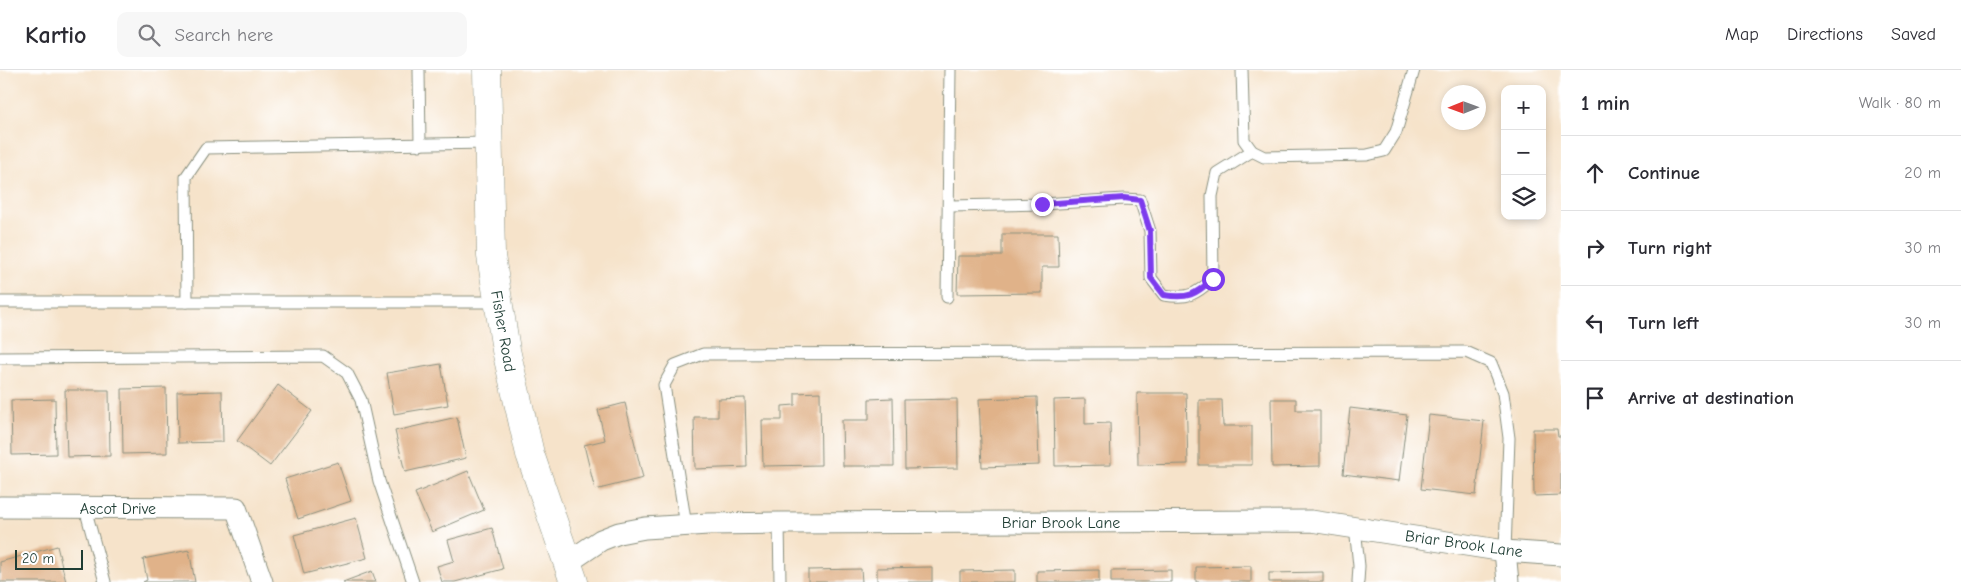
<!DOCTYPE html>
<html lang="en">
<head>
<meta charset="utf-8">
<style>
	:root { --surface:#fff; --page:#f7f7f7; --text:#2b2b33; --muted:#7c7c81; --line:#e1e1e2 }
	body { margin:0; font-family:"Comic Neue",sans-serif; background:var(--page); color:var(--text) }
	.controls { position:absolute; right:15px; top:15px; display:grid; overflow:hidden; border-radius:10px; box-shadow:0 2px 8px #0003 }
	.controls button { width:45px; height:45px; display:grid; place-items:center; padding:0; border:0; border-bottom:1px solid var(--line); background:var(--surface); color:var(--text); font:25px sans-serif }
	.compass { position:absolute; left:1441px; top:15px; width:45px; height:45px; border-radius:50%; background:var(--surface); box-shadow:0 2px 8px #0003; rotate:269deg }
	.scale { position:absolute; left:15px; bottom:12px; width:68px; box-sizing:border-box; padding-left:5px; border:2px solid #1f3d34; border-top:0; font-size:14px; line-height:18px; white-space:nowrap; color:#1f3d34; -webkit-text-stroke:4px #fff; paint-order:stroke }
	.stop { position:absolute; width:15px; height:15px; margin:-11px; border:4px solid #7c3aed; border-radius:50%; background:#fff }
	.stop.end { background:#7c3aed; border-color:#fff; box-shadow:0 1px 5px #0008 }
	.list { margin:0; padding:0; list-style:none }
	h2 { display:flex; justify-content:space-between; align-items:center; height:65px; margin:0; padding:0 20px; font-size:21px }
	h2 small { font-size:16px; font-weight:400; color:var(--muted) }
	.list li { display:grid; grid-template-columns:32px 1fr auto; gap:15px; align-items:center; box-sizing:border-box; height:75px; padding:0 20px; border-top:1px solid var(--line) }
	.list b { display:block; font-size:19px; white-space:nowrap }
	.list em { font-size:16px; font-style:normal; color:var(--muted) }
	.icon { flex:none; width:28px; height:28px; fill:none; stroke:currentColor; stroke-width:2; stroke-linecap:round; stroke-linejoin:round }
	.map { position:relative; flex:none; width:1561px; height:512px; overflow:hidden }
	header { display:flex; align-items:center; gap:30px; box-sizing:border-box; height:70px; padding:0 25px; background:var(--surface); border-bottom:1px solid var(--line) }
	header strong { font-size:24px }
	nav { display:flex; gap:28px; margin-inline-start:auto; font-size:18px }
	.search { width:350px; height:45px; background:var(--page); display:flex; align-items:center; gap:12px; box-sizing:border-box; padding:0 18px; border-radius:10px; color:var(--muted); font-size:19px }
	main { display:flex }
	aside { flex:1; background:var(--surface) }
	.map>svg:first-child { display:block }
	.building { fill:#e0b289 }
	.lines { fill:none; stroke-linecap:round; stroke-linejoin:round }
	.lane-casing { stroke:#8a907f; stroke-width:13 }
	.street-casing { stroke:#8a907f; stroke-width:23 }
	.secondary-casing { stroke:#8a907f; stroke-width:29 }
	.lane { stroke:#fff; stroke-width:11 }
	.street { stroke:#fff; stroke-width:21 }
	.secondary { stroke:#fff; stroke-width:28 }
	.route { stroke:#7c3aed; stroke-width:6 }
	.labels { text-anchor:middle; stroke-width:4.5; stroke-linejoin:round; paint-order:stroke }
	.street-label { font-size:16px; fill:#1f3d34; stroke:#fff }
</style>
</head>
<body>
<header>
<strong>Kartio</strong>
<div class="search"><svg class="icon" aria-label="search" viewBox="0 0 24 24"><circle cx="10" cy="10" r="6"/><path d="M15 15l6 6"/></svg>Search here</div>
<nav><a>Map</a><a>Directions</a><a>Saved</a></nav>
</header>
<main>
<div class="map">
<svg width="1561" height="512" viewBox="0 0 1561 512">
	<rect width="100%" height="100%" fill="#fff"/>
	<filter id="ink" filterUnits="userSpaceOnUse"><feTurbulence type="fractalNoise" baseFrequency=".02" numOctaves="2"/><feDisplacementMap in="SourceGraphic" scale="10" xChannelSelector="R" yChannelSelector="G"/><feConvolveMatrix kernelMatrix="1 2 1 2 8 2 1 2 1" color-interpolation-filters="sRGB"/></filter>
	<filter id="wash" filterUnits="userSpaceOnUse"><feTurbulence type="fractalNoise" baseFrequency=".0096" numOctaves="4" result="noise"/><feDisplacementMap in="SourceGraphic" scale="20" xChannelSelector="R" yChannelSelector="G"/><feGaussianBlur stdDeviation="1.12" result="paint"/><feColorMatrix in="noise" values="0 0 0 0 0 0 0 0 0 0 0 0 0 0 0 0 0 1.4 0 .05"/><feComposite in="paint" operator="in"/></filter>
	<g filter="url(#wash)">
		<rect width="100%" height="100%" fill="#f6e3ca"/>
		<g id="blocks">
			<g class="building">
				<path d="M1002 164H1058L1059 197H1042V223L957 224 958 186H1002Z"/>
				<path d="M441 294 448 335 394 344 387 303Z"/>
				<path d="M278 315 312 341 270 396 237 371Z"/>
				<path d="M166 318 167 383 123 384 122 319Z"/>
				<path d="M65 320H109L110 386 67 387Z"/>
				<path d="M222 321 223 372 178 373 177 322Z"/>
				<path d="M820 322 821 395 763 396 762 350H782V336L795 335V323Z"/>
				<path d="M1137 323H1186L1188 394 1138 395Z"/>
				<path d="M1037 327 1039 395 982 397 979 329Z"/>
				<path d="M745 328 747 397 695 399 694 347H718V329Z"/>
				<path d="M893 328 894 396H843L842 350H869V329Z"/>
				<path d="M55 329 56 384 12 385 11 330Z"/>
				<path d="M957 329 958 398 905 399 904 330Z"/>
				<path d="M1085 329V354L1110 353 1111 395 1055 396 1054 330Z"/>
				<path d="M1271 329H1296V340H1320V396L1272 397Z"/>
				<path d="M1199 330H1222L1223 356H1252V395H1199Z"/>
				<path d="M625 333 643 408 595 420 584 375 605 370 598 340Z"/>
				<path d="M1350 338 1407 345 1399 411 1343 404Z"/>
				<path d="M1429 345 1484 351 1476 425 1421 419Z"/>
				<path d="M457 347 466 388 405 402 395 361Z"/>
				<path d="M1533 359H1557L1558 366H1561V425L1534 426Z"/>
				<path d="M338 392 351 431 298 449 285 409Z"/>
				<path d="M468 401 484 440 432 462 415 423Z"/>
				<path d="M356 448 367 488 304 504 294 465Z"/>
				<path d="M492 458 503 499 455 512H442L437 496 454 491 448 470Z"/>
				<path d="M57 476 66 512H0V492Z"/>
				<path d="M189 480 195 512H143L147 510 143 489Z"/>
				<path d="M1251 496V512H1196V497Z"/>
				<path d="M932 497V512H877V498Z"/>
				<path d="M861 499 862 512H808V500Z"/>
				<path d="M1015 500V512H960V501Z"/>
				<path d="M1099 500V512H1037V501Z"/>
				<path d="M1171 500V512H1111V501Z"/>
				<path d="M372 501 376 512H343Z"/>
				<path d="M1323 502V512H1269V503Z"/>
			</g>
		</g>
	</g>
	<g filter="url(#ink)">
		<use href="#blocks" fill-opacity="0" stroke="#8a907f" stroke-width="1"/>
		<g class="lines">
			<g class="lane-casing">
				<g id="lane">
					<path d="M419 0 420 75"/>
					<path d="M1242 0 1244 70 1252 81 1264 87 1367 85 1384 81 1396 62 1414 0"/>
					<path d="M950 136 1042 134 1124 129 1140 130 1150 161 1151 208 1164 225C1188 229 1195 225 1213 209L1212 126 1217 103 1252 81"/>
					<path d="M947 227 950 0"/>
					<path d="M0 232H498"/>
					<path d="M187 232 186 107 206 78 487 73"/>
					<path d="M0 288 323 286 347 303 361 330 379 411 413 512"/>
					<path d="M85 438 105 512"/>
					<path d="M779 453 780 512"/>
					<path d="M686 456 664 315 675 295 703 284 1466 282 1491 293 1503 323 1509 368 1505 481"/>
					<path d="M1355 457 1359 496 1358 512"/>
				</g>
			</g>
			<g class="street-casing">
				<g id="street">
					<path d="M0 437 236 438 262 512"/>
					<path d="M1505 481 1508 512"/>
					<path d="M567 493 601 470 619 463 645 458 708 454 779 453 1311 451 1505 481 1561 485"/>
				</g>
			</g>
			<g class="secondary-casing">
				<path id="secondary" d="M487 0 491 186 506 280 530 384 574 512"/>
			</g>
			<use href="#lane" class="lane"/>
			<use href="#street" class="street"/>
			<use href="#secondary" class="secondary"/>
		</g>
	</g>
	<g class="lines" filter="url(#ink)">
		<path class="route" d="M1042 134 1124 128 1140 130 1150 161 1151 208 1164 225C1188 229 1195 225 1213 209"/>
	</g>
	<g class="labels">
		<g class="street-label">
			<text transform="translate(504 261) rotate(80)" y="6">Fisher Road</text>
			<text x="118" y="444">Ascot Drive</text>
			<text x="1061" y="458">Briar Brook Lane</text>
			<text transform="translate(1464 473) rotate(8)" y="6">Briar Brook Lane</text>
		</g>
	</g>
</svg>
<div class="controls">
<button>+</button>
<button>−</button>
<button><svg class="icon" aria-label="layers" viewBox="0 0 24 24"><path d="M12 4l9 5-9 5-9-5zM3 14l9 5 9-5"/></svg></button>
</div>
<svg class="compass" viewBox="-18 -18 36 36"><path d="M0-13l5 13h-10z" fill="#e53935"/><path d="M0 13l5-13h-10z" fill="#7c7c81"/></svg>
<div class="scale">20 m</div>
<div class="stop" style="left:1213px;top:209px"></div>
<div class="stop end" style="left:1042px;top:134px"></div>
</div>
<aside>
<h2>1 min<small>Walk · 80 m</small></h2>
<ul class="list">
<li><svg class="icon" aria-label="ahead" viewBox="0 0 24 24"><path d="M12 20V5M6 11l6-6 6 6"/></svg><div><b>Continue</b></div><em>20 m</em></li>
<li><svg class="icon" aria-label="right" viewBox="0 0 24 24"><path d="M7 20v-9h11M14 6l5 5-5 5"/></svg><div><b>Turn right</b></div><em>30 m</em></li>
<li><svg class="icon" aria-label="left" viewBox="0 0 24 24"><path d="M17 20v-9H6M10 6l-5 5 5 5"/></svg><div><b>Turn left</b></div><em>30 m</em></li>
<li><svg class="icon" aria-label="arrive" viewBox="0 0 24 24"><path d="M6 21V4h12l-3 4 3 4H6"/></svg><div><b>Arrive at destination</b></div></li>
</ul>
</aside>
</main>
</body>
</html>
